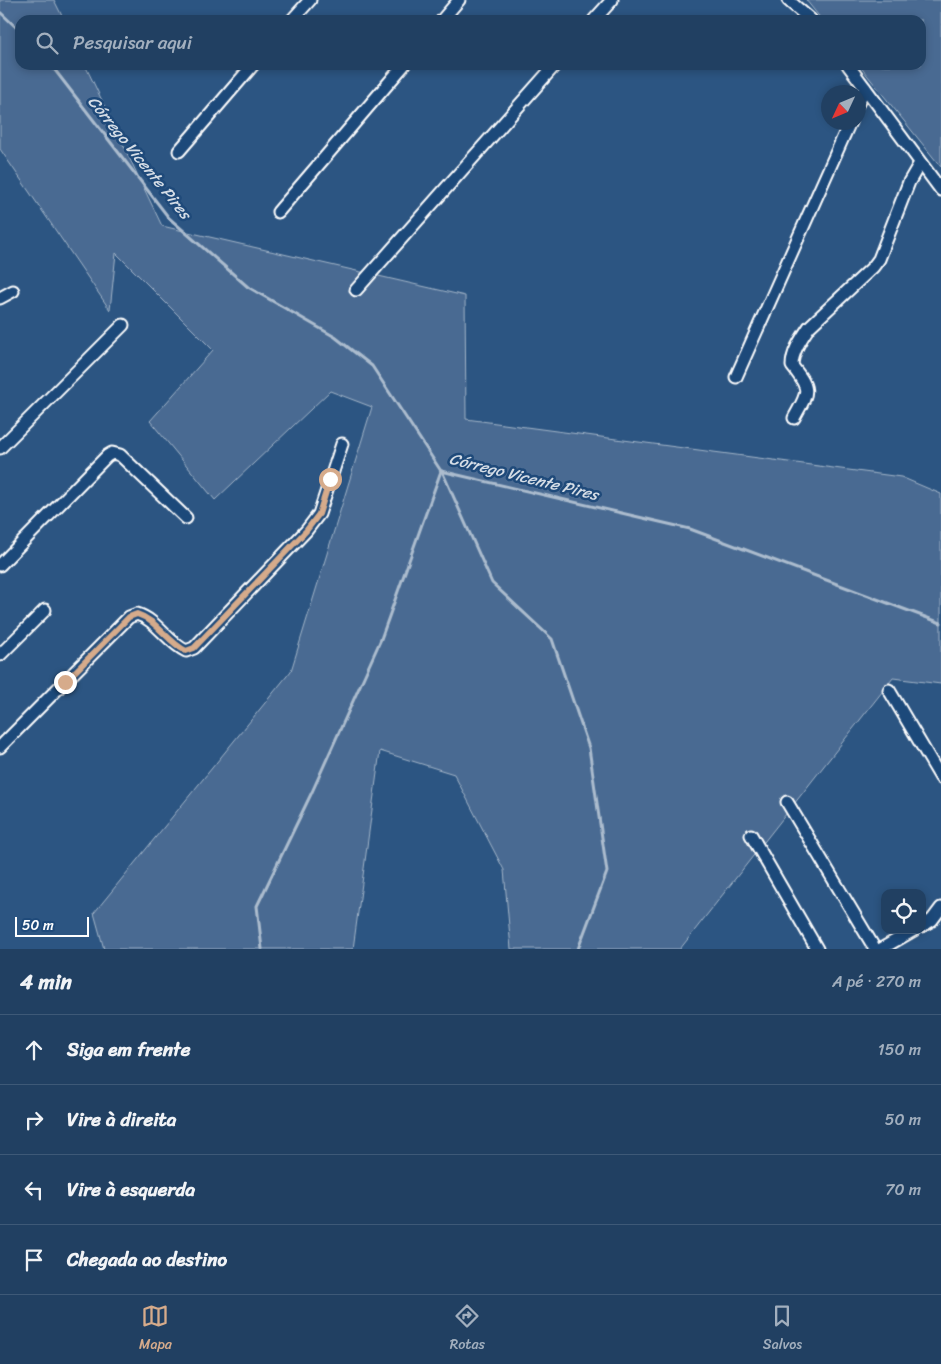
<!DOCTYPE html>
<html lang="pt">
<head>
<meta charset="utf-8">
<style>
	:root { --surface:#214062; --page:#294768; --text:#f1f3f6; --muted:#a2afbe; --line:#3e5977; --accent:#d6ab8b }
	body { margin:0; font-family:Sriracha,sans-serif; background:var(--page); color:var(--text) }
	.controls { position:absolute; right:15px; bottom:15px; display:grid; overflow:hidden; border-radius:10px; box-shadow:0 2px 8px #0003 }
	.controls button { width:45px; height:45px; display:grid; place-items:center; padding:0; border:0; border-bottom:1px solid var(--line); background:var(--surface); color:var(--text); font:25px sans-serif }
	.compass { position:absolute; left:821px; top:85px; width:45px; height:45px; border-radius:50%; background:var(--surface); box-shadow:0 2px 8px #0003; rotate:226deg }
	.scale { position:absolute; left:15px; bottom:12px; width:74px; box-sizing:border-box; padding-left:5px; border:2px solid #fff; border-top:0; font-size:14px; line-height:18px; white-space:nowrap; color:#fff; -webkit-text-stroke:4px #1f4a7a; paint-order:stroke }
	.stop { position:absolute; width:15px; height:15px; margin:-11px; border:4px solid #d6ab8b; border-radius:50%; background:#fff }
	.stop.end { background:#d6ab8b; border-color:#fff; box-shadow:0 1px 5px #0008 }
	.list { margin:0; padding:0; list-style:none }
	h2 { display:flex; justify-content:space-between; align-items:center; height:65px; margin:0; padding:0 20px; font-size:21px }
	h2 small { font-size:16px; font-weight:400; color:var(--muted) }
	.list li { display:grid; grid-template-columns:32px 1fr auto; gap:15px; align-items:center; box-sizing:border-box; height:70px; padding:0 20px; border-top:1px solid var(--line) }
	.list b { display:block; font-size:19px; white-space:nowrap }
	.list em { font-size:16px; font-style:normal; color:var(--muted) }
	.icon { flex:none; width:28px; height:28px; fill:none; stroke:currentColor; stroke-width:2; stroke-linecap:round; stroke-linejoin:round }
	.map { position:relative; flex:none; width:941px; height:949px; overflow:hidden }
	.search { position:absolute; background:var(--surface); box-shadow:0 2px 8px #0003; left:15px; right:15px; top:15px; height:55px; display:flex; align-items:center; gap:12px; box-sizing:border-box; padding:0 18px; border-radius:15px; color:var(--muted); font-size:19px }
	.sheet { height:345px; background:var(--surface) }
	nav { display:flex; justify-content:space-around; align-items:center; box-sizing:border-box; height:70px; border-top:1px solid var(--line); background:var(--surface); font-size:14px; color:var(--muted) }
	nav a { display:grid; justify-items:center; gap:2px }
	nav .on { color:var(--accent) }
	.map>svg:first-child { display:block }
	.green { fill:#486b92; stroke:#a4b5c8 }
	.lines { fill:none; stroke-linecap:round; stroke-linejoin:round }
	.stream { stroke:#acbcce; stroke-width:3 }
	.street-casing { stroke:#fff; stroke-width:15 }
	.street { stroke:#1f4a7a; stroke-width:11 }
	.route { stroke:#d6ab8b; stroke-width:6 }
	.labels { text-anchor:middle; stroke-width:5; stroke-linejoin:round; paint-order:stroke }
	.water-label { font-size:16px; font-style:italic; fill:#d5dde6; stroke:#1f4a7a }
</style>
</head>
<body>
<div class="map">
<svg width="941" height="949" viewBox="0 0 941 949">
	<rect width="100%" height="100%" fill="#2c5582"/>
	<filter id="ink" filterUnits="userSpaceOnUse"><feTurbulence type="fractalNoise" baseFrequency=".02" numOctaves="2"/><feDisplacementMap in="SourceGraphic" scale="10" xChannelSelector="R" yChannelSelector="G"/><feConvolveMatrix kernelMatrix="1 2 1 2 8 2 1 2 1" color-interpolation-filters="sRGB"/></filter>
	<g filter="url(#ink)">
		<g class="green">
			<path d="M0 0H54L64 20H20V65H85L162 226 465 296 466 419 901 477 941 494V684L893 678 680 949H511L504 870 454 774 380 751 353 949H104L94 913 291 671 372 407 330 391 215 500 150 421 213 350 116 253 110 310 0 149Z"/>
			<path d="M806 0H941V167L859 65H921V20H822Z"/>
		</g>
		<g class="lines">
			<g class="stream">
				<path d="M0 12 20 31"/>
				<path d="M51 65 169 218 248 287 335 337 372 366 441 471 690 529 941 623"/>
				<path d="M442 471 492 583 552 639 589 748 607 872 578 949"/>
				<path d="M262 949 257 906 312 792 381 639 441 471"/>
			</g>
			<g class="street-casing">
				<g id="street">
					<path d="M788 0 811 20"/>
					<path d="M292 20 310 0"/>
					<path d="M442 20 459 0"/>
					<path d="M594 20 612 0"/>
					<path d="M848 65 941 190"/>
					<path d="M858 103 865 88"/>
					<path d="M179 151 253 65"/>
					<path d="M278 212 404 65"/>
					<path d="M356 290 555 65"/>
					<path d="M0 298 13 291"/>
					<path d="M736 377 850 122"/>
					<path d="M794 418C808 392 812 391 792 366 792 352 801 339 809 327L873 267 879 259 909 182 920 163"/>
					<path d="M0 448 123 325"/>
					<path d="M0 565 107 456 112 453 120 455 186 518"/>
					<path d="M0 655 45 610"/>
					<path d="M889 690 941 778"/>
					<path d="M0 747 129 617 137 614C157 620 167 642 186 651L194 648 306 531 319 514 342 444"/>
					<path d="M787 802 875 949"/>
					<path d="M751 835 817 949"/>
					<path d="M922 926 932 920 941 908"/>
					<path d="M881 949 914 930"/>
				</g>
			</g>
			<use href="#street" class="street"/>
		</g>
	</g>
	<g class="lines" filter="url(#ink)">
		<path class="route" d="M65 682 129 617 137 614C157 620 167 642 186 651L194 648 306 531 319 514 330 479"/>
	</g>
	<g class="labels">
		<g class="water-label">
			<text transform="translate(140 157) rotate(51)" y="6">Córrego Vicente Pires</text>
			<text transform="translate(524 476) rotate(14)" y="6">Córrego Vicente Pires</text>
		</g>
	</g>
</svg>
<div class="controls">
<button><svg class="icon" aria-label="locate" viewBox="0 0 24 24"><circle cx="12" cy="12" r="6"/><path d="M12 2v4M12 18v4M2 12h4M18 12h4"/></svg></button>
</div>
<svg class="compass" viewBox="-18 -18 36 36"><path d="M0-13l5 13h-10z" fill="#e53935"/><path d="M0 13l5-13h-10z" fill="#a2afbe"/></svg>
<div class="scale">50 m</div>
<div class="stop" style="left:330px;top:479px"></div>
<div class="stop end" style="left:65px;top:682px"></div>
<div class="search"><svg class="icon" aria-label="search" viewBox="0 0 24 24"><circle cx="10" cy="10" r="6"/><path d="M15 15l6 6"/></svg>Pesquisar aqui</div>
</div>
<section class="sheet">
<h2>4 min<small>A pé · 270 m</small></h2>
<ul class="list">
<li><svg class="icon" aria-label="ahead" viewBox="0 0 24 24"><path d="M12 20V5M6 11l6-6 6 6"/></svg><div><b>Siga em frente</b></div><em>150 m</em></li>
<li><svg class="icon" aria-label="right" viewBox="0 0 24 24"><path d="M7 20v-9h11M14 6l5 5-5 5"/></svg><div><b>Vire à direita</b></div><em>50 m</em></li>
<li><svg class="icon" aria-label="left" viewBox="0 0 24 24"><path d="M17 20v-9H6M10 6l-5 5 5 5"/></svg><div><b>Vire à esquerda</b></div><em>70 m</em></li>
<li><svg class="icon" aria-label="arrive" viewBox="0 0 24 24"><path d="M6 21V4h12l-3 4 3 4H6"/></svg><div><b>Chegada ao destino</b></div></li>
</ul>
</section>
<nav>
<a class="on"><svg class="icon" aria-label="map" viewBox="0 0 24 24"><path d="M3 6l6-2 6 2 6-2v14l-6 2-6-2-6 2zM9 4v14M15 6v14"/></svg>Mapa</a>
<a><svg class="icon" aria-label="directions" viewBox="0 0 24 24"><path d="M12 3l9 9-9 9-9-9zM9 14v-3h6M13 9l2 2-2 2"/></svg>Rotas</a>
<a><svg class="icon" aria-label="saved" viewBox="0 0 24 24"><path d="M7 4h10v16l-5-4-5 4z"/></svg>Salvos</a>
</nav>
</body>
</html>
